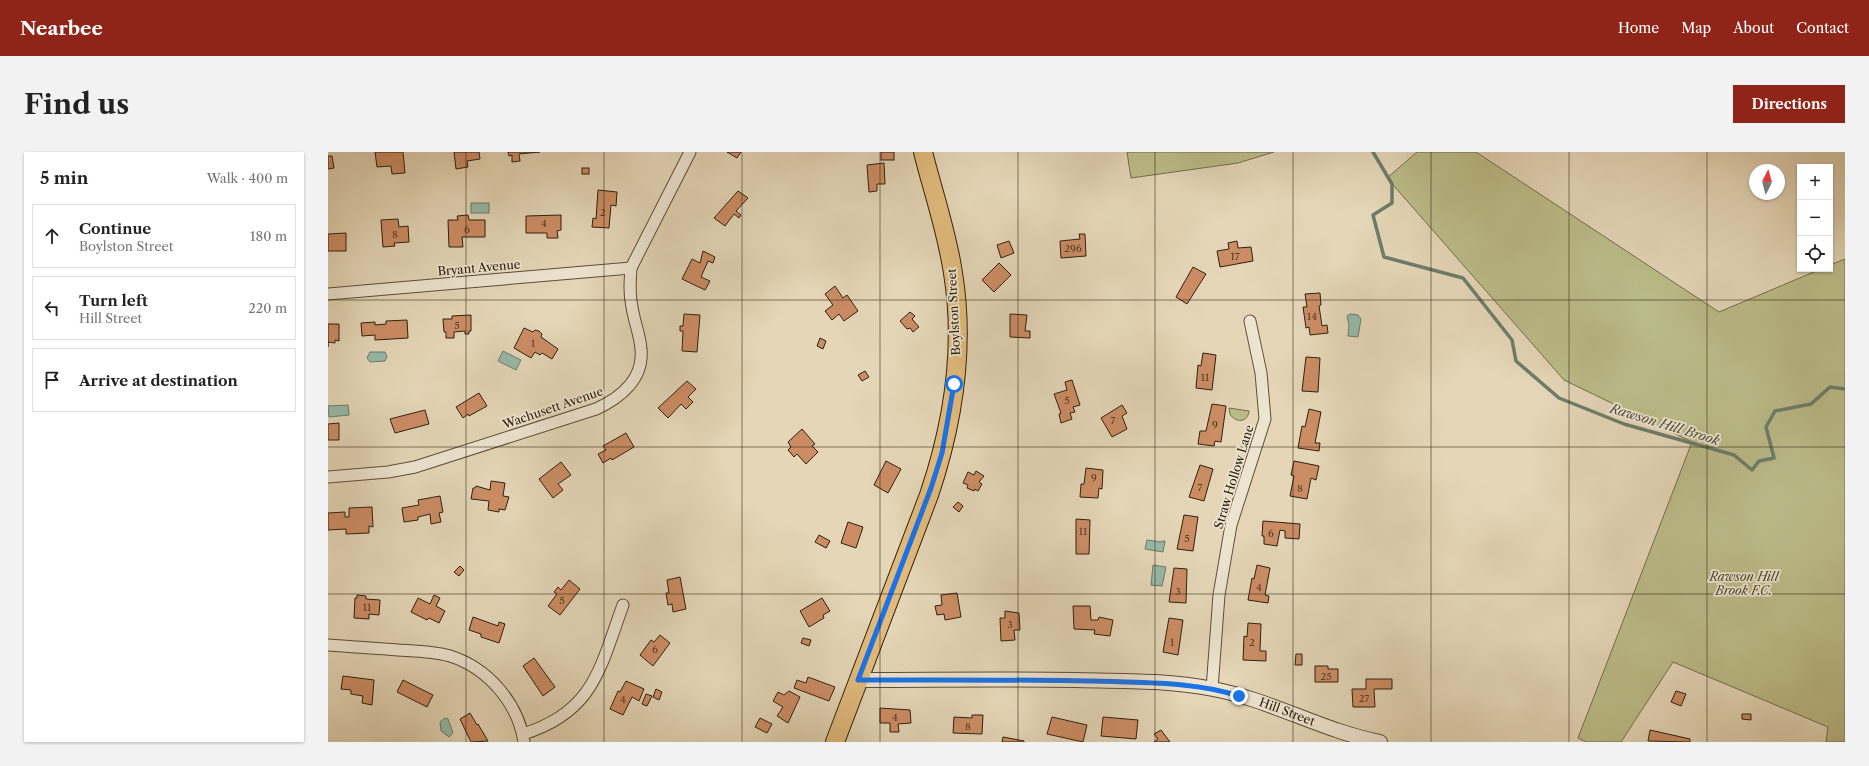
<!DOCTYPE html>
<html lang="en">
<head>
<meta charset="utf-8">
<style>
	:root { --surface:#fff; --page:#f2f2f2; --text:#222; --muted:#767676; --line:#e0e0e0; --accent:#8f2418 }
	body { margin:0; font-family:"Libre Caslon Text",serif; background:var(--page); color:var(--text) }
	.controls { position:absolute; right:12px; top:12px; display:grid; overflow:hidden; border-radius:0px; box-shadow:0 1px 3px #0004 }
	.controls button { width:36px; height:36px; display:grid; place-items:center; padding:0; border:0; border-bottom:1px solid var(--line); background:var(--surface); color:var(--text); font:20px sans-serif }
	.compass { position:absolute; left:1421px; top:12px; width:36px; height:36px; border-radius:50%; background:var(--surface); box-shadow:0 1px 3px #0004; rotate:6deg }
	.stop { position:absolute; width:12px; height:12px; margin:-9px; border:3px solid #1a73e8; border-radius:50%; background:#fff }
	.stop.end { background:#1a73e8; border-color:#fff; box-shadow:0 1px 4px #0008 }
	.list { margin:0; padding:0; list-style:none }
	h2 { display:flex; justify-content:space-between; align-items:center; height:52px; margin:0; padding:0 16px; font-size:17px }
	h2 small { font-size:13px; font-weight:400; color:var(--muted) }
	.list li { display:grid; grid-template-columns:26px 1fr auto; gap:12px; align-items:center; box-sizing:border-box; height:64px; margin:0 8px 8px; padding:0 8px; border:1px solid var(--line); border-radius:0px }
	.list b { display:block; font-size:15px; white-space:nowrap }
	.list p { margin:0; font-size:13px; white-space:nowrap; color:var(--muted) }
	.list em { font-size:13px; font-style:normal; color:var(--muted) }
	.icon { flex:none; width:22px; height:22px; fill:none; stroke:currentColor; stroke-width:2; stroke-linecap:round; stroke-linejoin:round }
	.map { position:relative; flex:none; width:1517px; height:590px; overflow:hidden; border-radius:0px }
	header { display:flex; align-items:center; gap:24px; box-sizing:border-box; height:56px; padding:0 20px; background:var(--accent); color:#fff }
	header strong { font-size:19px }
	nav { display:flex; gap:22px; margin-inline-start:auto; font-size:14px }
	.intro { display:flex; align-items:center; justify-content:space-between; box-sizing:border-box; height:96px; padding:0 24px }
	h1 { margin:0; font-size:28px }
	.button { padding:10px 18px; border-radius:0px; background:var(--accent); color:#fff; font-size:14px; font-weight:700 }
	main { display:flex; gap:24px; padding:0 24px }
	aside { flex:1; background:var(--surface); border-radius:0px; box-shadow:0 1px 3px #0004 }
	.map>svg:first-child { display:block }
	.green { fill:#bbbc89; stroke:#746e4c }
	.water { fill:#97baa9; stroke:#6d7d6b }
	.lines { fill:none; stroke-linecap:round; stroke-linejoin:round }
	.stream { stroke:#6d7d6b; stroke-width:3.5 }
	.building { fill:#cc8d65; stroke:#2e210f }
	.minor-casing { stroke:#5c4e39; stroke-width:13 }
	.tertiary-casing { stroke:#5c4e39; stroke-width:16 }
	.primary-casing { stroke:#2e210f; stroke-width:20 }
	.minor { stroke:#ede4d0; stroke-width:11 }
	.tertiary { stroke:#ede4d0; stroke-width:14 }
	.primary { stroke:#e2bb7c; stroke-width:18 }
	.route { stroke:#1a73e8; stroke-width:5 }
	.grid { fill:none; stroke:#2e210f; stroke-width:1; stroke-opacity:0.55 }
	.labels { text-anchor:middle; stroke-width:3.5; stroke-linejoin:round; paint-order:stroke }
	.number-label { font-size:10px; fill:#563c24 }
	.street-label { font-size:12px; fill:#2e210f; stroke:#ede4d0 }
	.park-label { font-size:12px; font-style:italic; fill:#51482e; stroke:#ede4d0 }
	.water-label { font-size:13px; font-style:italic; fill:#4e4f3d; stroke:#ede4d0 }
</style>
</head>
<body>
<header>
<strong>Nearbee</strong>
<nav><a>Home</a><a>Map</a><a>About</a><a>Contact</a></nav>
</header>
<div class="intro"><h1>Find us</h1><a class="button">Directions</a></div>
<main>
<aside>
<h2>5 min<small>Walk · 400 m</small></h2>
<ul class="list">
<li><svg class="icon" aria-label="ahead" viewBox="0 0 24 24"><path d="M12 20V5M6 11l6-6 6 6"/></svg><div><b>Continue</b><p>Boylston Street</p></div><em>180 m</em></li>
<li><svg class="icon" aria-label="left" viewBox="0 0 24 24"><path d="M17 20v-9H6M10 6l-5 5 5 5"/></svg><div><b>Turn left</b><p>Hill Street</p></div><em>220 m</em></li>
<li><svg class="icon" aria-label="arrive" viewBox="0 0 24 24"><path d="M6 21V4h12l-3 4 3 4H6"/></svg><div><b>Arrive at destination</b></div></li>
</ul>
</aside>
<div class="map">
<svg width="1517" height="590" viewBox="0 0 1517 590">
	<rect width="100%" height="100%" fill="#e4d6b7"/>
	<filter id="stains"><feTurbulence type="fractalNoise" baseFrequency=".005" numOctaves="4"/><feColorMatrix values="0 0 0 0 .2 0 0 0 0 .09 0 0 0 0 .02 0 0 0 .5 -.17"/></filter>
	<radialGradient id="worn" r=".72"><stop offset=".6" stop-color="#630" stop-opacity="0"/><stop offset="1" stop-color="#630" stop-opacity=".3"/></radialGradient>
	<g class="green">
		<path d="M799 0H946L910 11 803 26Z"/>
		<path d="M1089 0H1148L1391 160 1493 117H1502V113L1517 107V590H1498L1500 575 1345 510 1293 590H1258L1250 586 1364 290 1236 228 1059 26Z"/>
		<path d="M901 256 921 259C920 271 907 271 902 262Z"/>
	</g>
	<g class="water">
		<rect x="143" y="51" width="18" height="10"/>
		<path d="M1022 162 1030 163 1033 167 1030 185 1020 184 1021 173 1019 164Z"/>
		<path d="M175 199 193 208 188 218 170 209Z"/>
		<path d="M42 200H57L59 205 57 209 42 210 39 206Z"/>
		<path d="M20 253 21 263 1 265 0 254Z"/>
		<path d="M819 388 833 390 834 389H837L835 400 817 397Z"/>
		<path d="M825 413 838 415 834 434 823 433Z"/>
		<path d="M117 566 120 567 125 581 121 585 113 579 112 570Z"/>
	</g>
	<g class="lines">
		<path class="stream" d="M1045 0 1064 32V51L1045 63 1056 105 1135 126 1184 188 1188 209 1231 246 1296 272 1406 303 1424 318 1431 309 1446 306 1438 275 1447 259 1483 252 1502 235 1517 237"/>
	</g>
	<g class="building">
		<path d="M47 0H75L77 21 64 22 63 14 49 15Z"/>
		<path d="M126 0H151L152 7 139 9 140 15 128 17Z"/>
		<path d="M180 0H212L191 2 192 9 184 10V3L181 4Z"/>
		<path d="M399 0H413L409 6Z"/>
		<rect x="553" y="0" width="13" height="8"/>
		<path d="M0 4H4L6 16 0 17Z"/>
		<path d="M556 11 557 32H549V39L541 40 539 13Z"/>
		<rect x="254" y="16" width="7" height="6"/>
		<path d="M270 38 289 40 288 54 283 53 281 76 264 75 265 66 268 67Z"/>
		<path d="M410 39 420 46 408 59 413 63 411 66 406 62 397 74 386 66Z"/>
		<path d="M140 63 141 68H157V85H134L135 95H121L120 68H130L129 64Z"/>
		<path d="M233 63V78L229 79 230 86H219V81H198V64Z"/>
		<path d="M70 67 71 75 80 74 81 90 66 91 67 94 55 95 53 68Z"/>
		<path d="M18 81V99H0V82Z"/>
		<path d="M751 82H757L758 104 733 106 732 89 752 87Z"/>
		<path d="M681 89 686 101 673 106 669 93Z"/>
		<path d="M909 89 910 96 923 95 925 109 892 115 889 99 901 97 900 91Z"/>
		<path d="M375 99 387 105 385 111 380 109 373 125 382 129 377 138 354 127 364 107 372 111Z"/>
		<path d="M671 111 683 123 666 140 654 128Z"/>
		<path d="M865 115 878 122 859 152 848 145Z"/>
		<path d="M507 134 515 146 519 143 530 159 516 169 511 162 504 168 497 159 505 153 497 142Z"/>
		<path d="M992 141 993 153 991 154 994 174 999 173 1000 181 982 183 981 175 978 176 975 155H979L977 142Z"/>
		<path d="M582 160 587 164 584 167 591 175 585 180 582 176 579 177 572 169Z"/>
		<path d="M356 162 372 163 369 200 354 199 355 179H352V174H355Z"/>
		<path d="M682 162 699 163 697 179H702V186L682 185Z"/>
		<path d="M143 163V179H141V182H137V179L126 180V186H118V180H116L115 167H124V164Z"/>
		<path d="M79 168 80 186 47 188V183L34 184 33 171 47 170V173L58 172V169Z"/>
		<path d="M0 172H11V189L7 188V191L0 190V195Z"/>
		<path d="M196 176 205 180 207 178 211 179 214 182 213 185 230 197 224 207 214 201 212 203 207 200 203 206 186 196Z"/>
		<path d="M492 186 498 189 495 197 489 194Z"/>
		<path d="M875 201 888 203 884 238 868 236 870 213 873 214Z"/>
		<path d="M978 205 992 206 990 240 974 239Z"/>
		<path d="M537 219 541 225 534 229 530 223Z"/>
		<path d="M744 228 752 253 745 255 747 260 742 261 744 267 733 271 731 262 733 261 726 242 739 238 737 230Z"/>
		<path d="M359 229 368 237 360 245 365 250 358 257 353 252 340 266 330 256Z"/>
		<path d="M151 241 159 254 141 264 140 262 135 266 128 255Z"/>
		<path d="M884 252 898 254 893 290 887 289 886 294 870 292 872 279H878Z"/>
		<path d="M794 253 799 261 794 264 799 277 784 285 773 266Z"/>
		<path d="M981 257 993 260 987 291H992L991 299 970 296 974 274 977 275Z"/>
		<path d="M97 258 101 272 67 281 62 267Z"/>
		<path d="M11 271V288H0V272Z"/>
		<path d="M474 277 487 292 484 294 490 300 478 312 469 302 466 305 460 298 463 295 460 290Z"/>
		<path d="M298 281 306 295 284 308 283 306 275 311 270 302 278 298 275 294Z"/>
		<path d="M558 309 573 317 560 341 546 333Z"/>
		<path d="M966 309 991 314 988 328 983 326 979 347 962 344 966 324 963 323Z"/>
		<path d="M233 310 243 323 230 332 235 338 225 346 211 327Z"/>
		<path d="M872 313 885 317 876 349 861 345Z"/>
		<path d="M758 316 775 318 774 337 771 336 770 346 752 345 753 332H756Z"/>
		<path d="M648 319 656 324 651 330 654 332 650 339 647 337 646 339 639 336 640 333 635 331 640 320 646 323Z"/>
		<path d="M163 329 177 331 175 344 181 345 177 358 171 357V360L160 358 161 349 143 347 145 336H147L148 334 162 338Z"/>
		<path d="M112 344 115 360 111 361 113 370 103 372 102 362 90 365V368L76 370 74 356 91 353 90 348Z"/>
		<path d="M630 350 635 354 631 360 625 355Z"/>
		<path d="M44 355 45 375 41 374V381L18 382V377L0 378V361L17 360V365H21V356Z"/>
		<path d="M856 363 870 365 865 399 849 397Z"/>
		<path d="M748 367 762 368 761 402H748Z"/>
		<path d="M935 369 972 372 971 387 957 386V379L952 378 949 394 936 392V384H934Z"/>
		<path d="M520 370 535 375 528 396 513 391Z"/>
		<path d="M491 383 502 389 498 396 487 390Z"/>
		<path d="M929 413 942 416 937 443 941 444 940 451 920 448 924 426 926 427Z"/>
		<path d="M132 414 136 418 131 424 126 420Z"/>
		<path d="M846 416 859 417 858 451 841 450Z"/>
		<path d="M352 425 358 457 345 460 344 452 340 453 338 441H341L339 428Z"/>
		<path d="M241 428 252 437 232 463 220 454 229 442 226 440 230 435 233 438Z"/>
		<path d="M629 441 633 465 617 468 616 462 609 463 607 454 614 453 613 443Z"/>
		<path d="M29 443 38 444V447L52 448 51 463 41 462V467L26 466 27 446H29Z"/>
		<path d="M106 443 112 446 108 454 117 459 111 471 101 466 99 468 83 460 90 446 102 452Z"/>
		<path d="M494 446 502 459 495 463 496 466 481 475 472 459Z"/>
		<path d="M745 454H762L763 468H770L771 465 785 468 782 484 766 482 767 478 746 477Z"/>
		<path d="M677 459 691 461 692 478H686L687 488 673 489 672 466H677Z"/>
		<path d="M145 465 170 474 171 470 177 472 171 491 153 485V482L141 478Z"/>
		<path d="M841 466 855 468 850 503 835 500Z"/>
		<path d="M920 471 933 472 932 499H938V509L915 508 916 484 919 485Z"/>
		<path d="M332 483 342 491 325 514 312 503 323 488 326 490Z"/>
		<path d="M475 486 483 488 481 494 473 491Z"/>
		<path d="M968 502H974V513H967Z"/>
		<path d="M206 506 227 535 215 544 195 514Z"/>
		<path d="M987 514H1000V517H1010V530H987Z"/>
		<path d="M15 524 46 528 44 553 34 551 35 544 23 542V538L13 537Z"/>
		<path d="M480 525 507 535 501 549 466 536 469 528 478 531Z"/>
		<path d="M1038 527H1064V537H1046L1047 555H1025L1024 537H1038Z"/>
		<path d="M75 528 105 543 99 555 69 540Z"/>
		<path d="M298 529 316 537 311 549 304 545 295 563 282 557 290 539 292 540Z"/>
		<path d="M328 537 334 540 331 548 325 545Z"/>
		<path d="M461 539 472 545 460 571 449 564 455 555 445 549 450 540 456 543Z"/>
		<path d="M1348 539 1358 542 1353 554 1343 550Z"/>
		<path d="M318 542 324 544 319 554 314 552Z"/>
		<path d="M552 556 582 558 583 571 570 572 571 580H562V571H552Z"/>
		<path d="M142 561 149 573 150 572 160 589 143 590 132 567Z"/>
		<path d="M1414 562H1423V568L1414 567Z"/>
		<path d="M644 563H655L654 582 625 581 626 565 644 566Z"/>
		<path d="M724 565 759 573 755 590 719 582Z"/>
		<path d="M775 565 810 568 808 587 773 584Z"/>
		<path d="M432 566 444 572 439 581 427 575Z"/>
		<path d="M833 578 842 590H826L830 587 826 582Z"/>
		<path d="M1322 578 1362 587V590L1320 589Z"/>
		<path d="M675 585 696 589V590H674Z"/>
	</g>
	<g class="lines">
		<g class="minor-casing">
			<g id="minor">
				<path d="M0 142 303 116"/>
				<path d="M0 325 60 320 87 315 268 257C292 246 316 227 313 197 312 183 306 169 304 155 301 142 302 129 303 116L362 0"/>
				<path d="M0 493C23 495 47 496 70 498 87 499 105 499 122 504 160 516 190 551 196 590"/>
				<path d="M884 537 891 443 903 373 937 267 933 221 922 169"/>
				<path d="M195 582C266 560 272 516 295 453"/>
			</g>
		</g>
		<g class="tertiary-casing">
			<g id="tertiary">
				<path id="s1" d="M530 528C602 528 675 527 747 528 793 529 840 528 885 537 943 548 995 579 1052 590"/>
			</g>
		</g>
		<g class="primary-casing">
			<path id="primary" d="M507 590 601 343C625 272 637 195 625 121 619 80 605 40 595 0"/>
		</g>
		<use href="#minor" class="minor"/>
		<use href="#tertiary" class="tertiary"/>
		<use href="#primary" class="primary"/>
	</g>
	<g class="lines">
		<path class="route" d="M626 232 614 301 603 336 530 528C619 528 708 527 797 530 835 531 874 532 911 544"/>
	</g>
	<path class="grid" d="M138 0V590M276 0V590M414 0V590M552 0V590M690 0V590M827 0V590M965 0V590M1103 0V590M1241 0V590M1379 0V590M0 148H1517M0 295H1517M0 442H1517"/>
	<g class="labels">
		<g class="number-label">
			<text x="275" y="64">2</text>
			<text x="216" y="75">4</text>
			<text x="139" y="81">6</text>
			<text x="67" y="86">8</text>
			<text x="745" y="100">296</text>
			<text x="907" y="108">17</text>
			<text x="984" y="168">14</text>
			<text x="129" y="177">5</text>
			<text x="205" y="195">1</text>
			<text x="877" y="229">11</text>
			<text x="739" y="252">5</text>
			<text x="785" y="272">7</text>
			<text x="887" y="276">9</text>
			<text x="766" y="329">9</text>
			<text x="872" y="339">7</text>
			<text x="972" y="340">8</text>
			<text x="755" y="383">11</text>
			<text x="943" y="385">6</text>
			<text x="859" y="390">5</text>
			<text x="931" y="439">4</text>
			<text x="850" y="443">3</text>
			<text x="234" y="452">5</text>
			<text x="39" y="459">11</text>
			<text x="682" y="476">3</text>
			<text x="844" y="494">1</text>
			<text x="924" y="494">2</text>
			<text x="327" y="501">6</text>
			<text x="998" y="528">25</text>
			<text x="1036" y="550">27</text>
			<text x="295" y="551">4</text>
			<text x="567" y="569">4</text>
			<text x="640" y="578">8</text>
		</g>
		<g class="street-label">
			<text transform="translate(151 116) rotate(-5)" y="4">Bryant Avenue</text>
			<text transform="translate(626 160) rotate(-93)" y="4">Boylston Street</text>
			<text transform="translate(225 256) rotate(-19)" y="4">Wachusett Avenue</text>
			<text transform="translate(906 325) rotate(-73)" y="4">Straw Hollow Lane</text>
			<text dy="4" stroke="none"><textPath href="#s1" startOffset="433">Hill Street</textPath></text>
		</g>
		<g class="park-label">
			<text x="1416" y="429">Rawson Hill<tspan x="1416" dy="14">Brook F.C.</tspan></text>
		</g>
		<g class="water-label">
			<text transform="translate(1337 272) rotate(17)" y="5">Rawson Hill Brook</text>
		</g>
	</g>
	<rect width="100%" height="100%" filter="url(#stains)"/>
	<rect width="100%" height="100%" fill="url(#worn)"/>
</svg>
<div class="controls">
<button>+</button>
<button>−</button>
<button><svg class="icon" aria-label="locate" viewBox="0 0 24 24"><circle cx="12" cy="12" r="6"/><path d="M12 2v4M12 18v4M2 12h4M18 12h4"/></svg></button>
</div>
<svg class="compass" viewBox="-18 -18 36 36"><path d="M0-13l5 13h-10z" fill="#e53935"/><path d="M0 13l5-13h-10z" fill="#767676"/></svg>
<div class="stop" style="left:626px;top:232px"></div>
<div class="stop end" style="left:911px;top:544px"></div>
</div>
</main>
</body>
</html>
